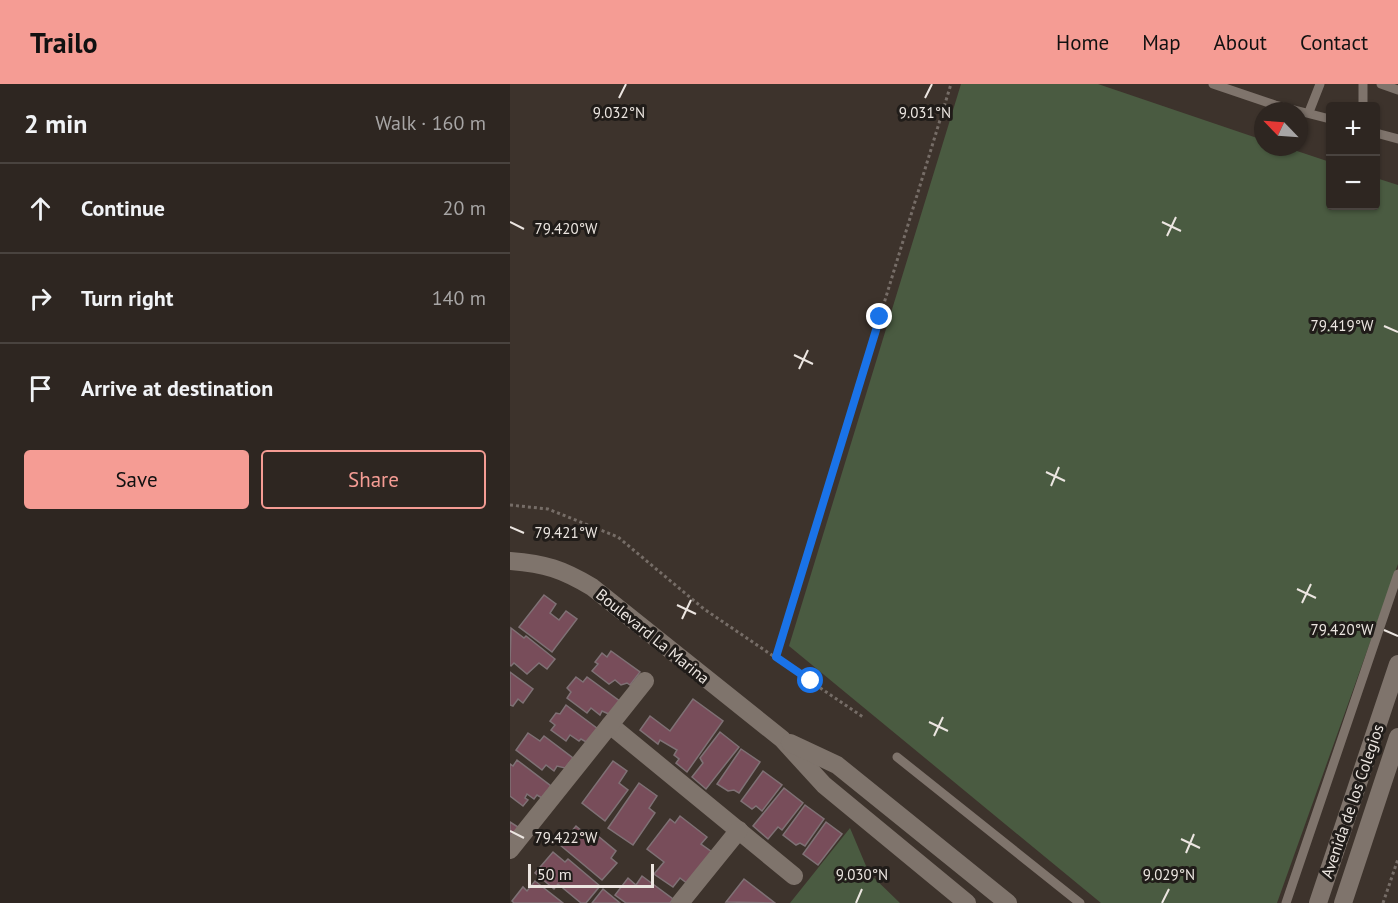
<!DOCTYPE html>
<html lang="en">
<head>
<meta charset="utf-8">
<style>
	:root { --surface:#2e2621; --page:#362e2a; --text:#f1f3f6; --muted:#a7a5a5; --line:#49433f; --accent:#f59c94 }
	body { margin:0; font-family:"PT Sans",sans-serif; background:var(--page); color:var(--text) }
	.controls { position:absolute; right:18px; top:18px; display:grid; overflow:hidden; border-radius:6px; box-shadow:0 2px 4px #0004 }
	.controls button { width:54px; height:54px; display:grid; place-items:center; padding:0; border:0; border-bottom:2px solid var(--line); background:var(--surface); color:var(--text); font:30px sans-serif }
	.compass { position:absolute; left:744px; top:18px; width:54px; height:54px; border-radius:50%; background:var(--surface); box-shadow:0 2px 4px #0004; rotate:295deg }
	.scale { position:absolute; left:18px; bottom:15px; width:126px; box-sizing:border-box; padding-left:6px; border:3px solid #ece6e1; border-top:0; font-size:16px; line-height:21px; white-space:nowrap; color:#ece6e1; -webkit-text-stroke:4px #201c19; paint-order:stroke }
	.stop { position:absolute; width:18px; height:18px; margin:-14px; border:4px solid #1a73e8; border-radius:50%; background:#fff }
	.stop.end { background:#1a73e8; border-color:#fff; box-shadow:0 2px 6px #0008 }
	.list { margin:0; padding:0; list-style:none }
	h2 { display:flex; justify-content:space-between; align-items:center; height:78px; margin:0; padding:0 24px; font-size:26px }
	h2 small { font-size:20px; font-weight:400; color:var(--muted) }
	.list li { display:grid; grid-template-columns:39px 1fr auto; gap:18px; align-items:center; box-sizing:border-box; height:90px; padding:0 24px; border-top:2px solid var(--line) }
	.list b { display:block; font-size:22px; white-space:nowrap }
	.list em { font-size:20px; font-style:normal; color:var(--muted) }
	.actions { display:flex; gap:12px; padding:18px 24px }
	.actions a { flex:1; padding:14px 0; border:2px solid var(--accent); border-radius:6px; text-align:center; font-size:21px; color:var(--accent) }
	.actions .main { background:var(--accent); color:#111 }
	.icon { flex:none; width:33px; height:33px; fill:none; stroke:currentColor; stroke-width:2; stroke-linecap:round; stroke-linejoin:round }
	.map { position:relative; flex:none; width:888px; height:819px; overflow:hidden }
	header { display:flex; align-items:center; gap:36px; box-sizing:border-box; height:84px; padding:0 30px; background:var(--accent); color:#111 }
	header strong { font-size:28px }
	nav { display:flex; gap:33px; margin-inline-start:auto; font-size:21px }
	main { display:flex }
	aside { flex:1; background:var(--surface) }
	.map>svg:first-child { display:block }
	.green { fill:#4a5b41 }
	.building { fill:#784d5a; stroke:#7f7175; stroke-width:1.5 }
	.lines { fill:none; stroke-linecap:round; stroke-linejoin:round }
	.path { stroke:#766d67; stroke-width:3; stroke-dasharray:3 3; stroke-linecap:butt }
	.lane { stroke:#7f746c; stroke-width:9 }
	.street { stroke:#7f746c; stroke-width:18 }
	.secondary { stroke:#7f746c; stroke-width:18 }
	.route { stroke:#1a73e8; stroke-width:8 }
	.ticks { fill:none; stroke:#ece6e1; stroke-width:2 }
	.labels { text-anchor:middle; stroke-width:6; stroke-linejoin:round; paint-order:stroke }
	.street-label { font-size:16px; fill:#ece6e1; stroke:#201c19 }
	.ticks-label { font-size:15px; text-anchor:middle; fill:#ece6e1; stroke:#201c19; stroke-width:6; stroke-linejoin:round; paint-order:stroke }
</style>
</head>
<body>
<header>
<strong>Trailo</strong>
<nav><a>Home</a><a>Map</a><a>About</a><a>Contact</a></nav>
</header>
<main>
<aside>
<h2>2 min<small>Walk · 160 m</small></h2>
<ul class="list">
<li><svg class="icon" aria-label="ahead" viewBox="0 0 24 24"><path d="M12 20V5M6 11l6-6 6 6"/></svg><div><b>Continue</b></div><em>20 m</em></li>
<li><svg class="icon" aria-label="right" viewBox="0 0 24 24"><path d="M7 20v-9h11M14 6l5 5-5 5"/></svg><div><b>Turn right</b></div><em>140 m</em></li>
<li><svg class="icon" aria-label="arrive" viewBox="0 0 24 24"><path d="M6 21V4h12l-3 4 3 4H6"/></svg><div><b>Arrive at destination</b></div></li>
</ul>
<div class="actions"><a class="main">Save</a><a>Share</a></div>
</aside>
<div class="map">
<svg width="888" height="819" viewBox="0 0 888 819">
	<rect width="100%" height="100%" fill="#3d332c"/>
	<g class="green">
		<path d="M451 0H588L753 56V63H775L820 78V122H866V94L888 101V480L767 819H591L279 562Z"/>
		<path d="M340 744 359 789 390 819H280Z"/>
	</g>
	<g class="building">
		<path d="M34 511 46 520 40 529 49 536 56 527 67 535 42 568 9 543Z"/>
		<path d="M1 544 14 554 16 552 45 575 37 585 29 579 17 590 4 579 1 582 0 581Z"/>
		<path d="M101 567 130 588 120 601 117 599 111 601 105 596 99 600 82 587 88 580 85 578 92 569 97 573Z"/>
		<path d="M0 588 23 605 13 619 8 615 3 622 0 621Z"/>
		<path d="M66 593 73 598 77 593 111 618 101 631 92 627 90 631 81 624 77 629 57 614 61 608 57 604Z"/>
		<path d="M183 615 213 637 177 688 166 679 169 675 164 671 167 666 150 656 148 660 130 646 140 632 160 647Z"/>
		<path d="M56 621 88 645 78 659 71 655 69 657 60 651 56 657 41 646 45 641 40 637 46 629 50 630Z"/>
		<path d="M210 648 229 663 196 705 182 693 193 679 190 674Z"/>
		<path d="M18 649 30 657 34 652 63 674 55 684 47 682 44 687 36 681 32 686 6 666Z"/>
		<path d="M231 665 250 678 229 709 224 706 218 707 207 700Z"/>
		<path d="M7 676 41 702 32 714 27 711 24 715 17 710 15 714 18 716 13 722 0 712V680L3 682Z"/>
		<path d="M103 677 117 687 109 699 118 706 95 737 72 719Z"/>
		<path d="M253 687 272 701 252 727 246 722 242 725 231 717Z"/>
		<path d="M129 699 147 712 139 724 145 729 123 761 98 744Z"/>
		<path d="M274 704 293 719 272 746 268 743 258 755 243 742Z"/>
		<path d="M295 721 314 735 295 762 290 759 286 761 273 751Z"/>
		<path d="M170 732 197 753 191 760 202 768 178 800 170 794 163 803 144 790 154 778 137 765 160 735 165 739Z"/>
		<path d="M0 738 8 743 0 757Z"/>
		<path d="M316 738 332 750 308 781 293 770Z"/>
		<path d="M66 742 78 752 82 747 106 767 101 774 107 779 92 796 50 761Z"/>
		<path d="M43 768 55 778 58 775 90 802 76 819H71L48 800 44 805 25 789Z"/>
		<path d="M132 792 163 815 160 819H116L105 811 118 794 126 801Z"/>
		<path d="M234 795 265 819 216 818Z"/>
		<path d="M25 797 53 819H4L2 817 13 803 17 807Z"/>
		<path d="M93 805 110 819H82Z"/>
	</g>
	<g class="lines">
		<g class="path">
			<path d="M0 421 38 425 108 453 194 525 353 633"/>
			<path d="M266 573 441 0"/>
			<path d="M873 819 888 775"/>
		</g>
		<g class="lane">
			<path d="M703 0 765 21 820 35"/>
			<path d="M871 0 888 6"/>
			<path d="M853 22V0"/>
			<path d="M799 28 810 0"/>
			<path d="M866 49 888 55"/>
			<path d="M387 673 570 819"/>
			<path d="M776 819 888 490"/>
		</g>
		<g class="street">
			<path d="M100 641 284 792"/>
			<path d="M0 766 135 597"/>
			<path d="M170 819 229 746"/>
		</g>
		<g class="secondary">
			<path d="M0 477C36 480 52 485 82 503L272 655 314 701 457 819"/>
			<path d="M280 659 327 681 498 819"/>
			<path d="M808 819 888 580"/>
			<path d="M833 819 888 653"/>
		</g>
	</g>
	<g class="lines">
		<path class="route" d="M301 597 266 573 370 233"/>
	</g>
	<path class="ticks" d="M109 14 116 0M415 14 422 0M0 138 14 145M652 138 671 147M657 152 666 133M874 242 888 248M284 271 303 280M289 285 298 266M536 388 555 397M541 402 549 383M0 443 14 449M787 505 806 514M792 519 801 500M167 521 186 530M172 535 181 516M874 546 888 552M419 638 438 647M424 652 433 633M0 747 14 754M671 755 690 764M676 769 684 750M346 819 352 805M652 819 659 805"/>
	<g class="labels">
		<g class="street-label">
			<text transform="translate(143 552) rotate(39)" y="6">Boulevard La Marina</text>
			<text transform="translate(842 717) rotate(-71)" y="6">Avenida de los Colegios</text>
		</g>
	</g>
	<g class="ticks-label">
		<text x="109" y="34">9.032°N</text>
		<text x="415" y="34">9.031°N</text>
		<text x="56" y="150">79.420°W</text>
		<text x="832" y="247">79.419°W</text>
		<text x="56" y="454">79.421°W</text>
		<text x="832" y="551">79.420°W</text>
		<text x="56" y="759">79.422°W</text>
		<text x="352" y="796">9.030°N</text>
		<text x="659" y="796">9.029°N</text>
	</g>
</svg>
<div class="controls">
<button>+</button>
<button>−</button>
</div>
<svg class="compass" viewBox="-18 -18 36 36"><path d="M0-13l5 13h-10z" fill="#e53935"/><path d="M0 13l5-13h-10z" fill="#a7a5a5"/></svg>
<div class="scale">50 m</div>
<div class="stop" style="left:301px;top:597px"></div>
<div class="stop end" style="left:370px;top:233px"></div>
</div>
</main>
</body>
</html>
